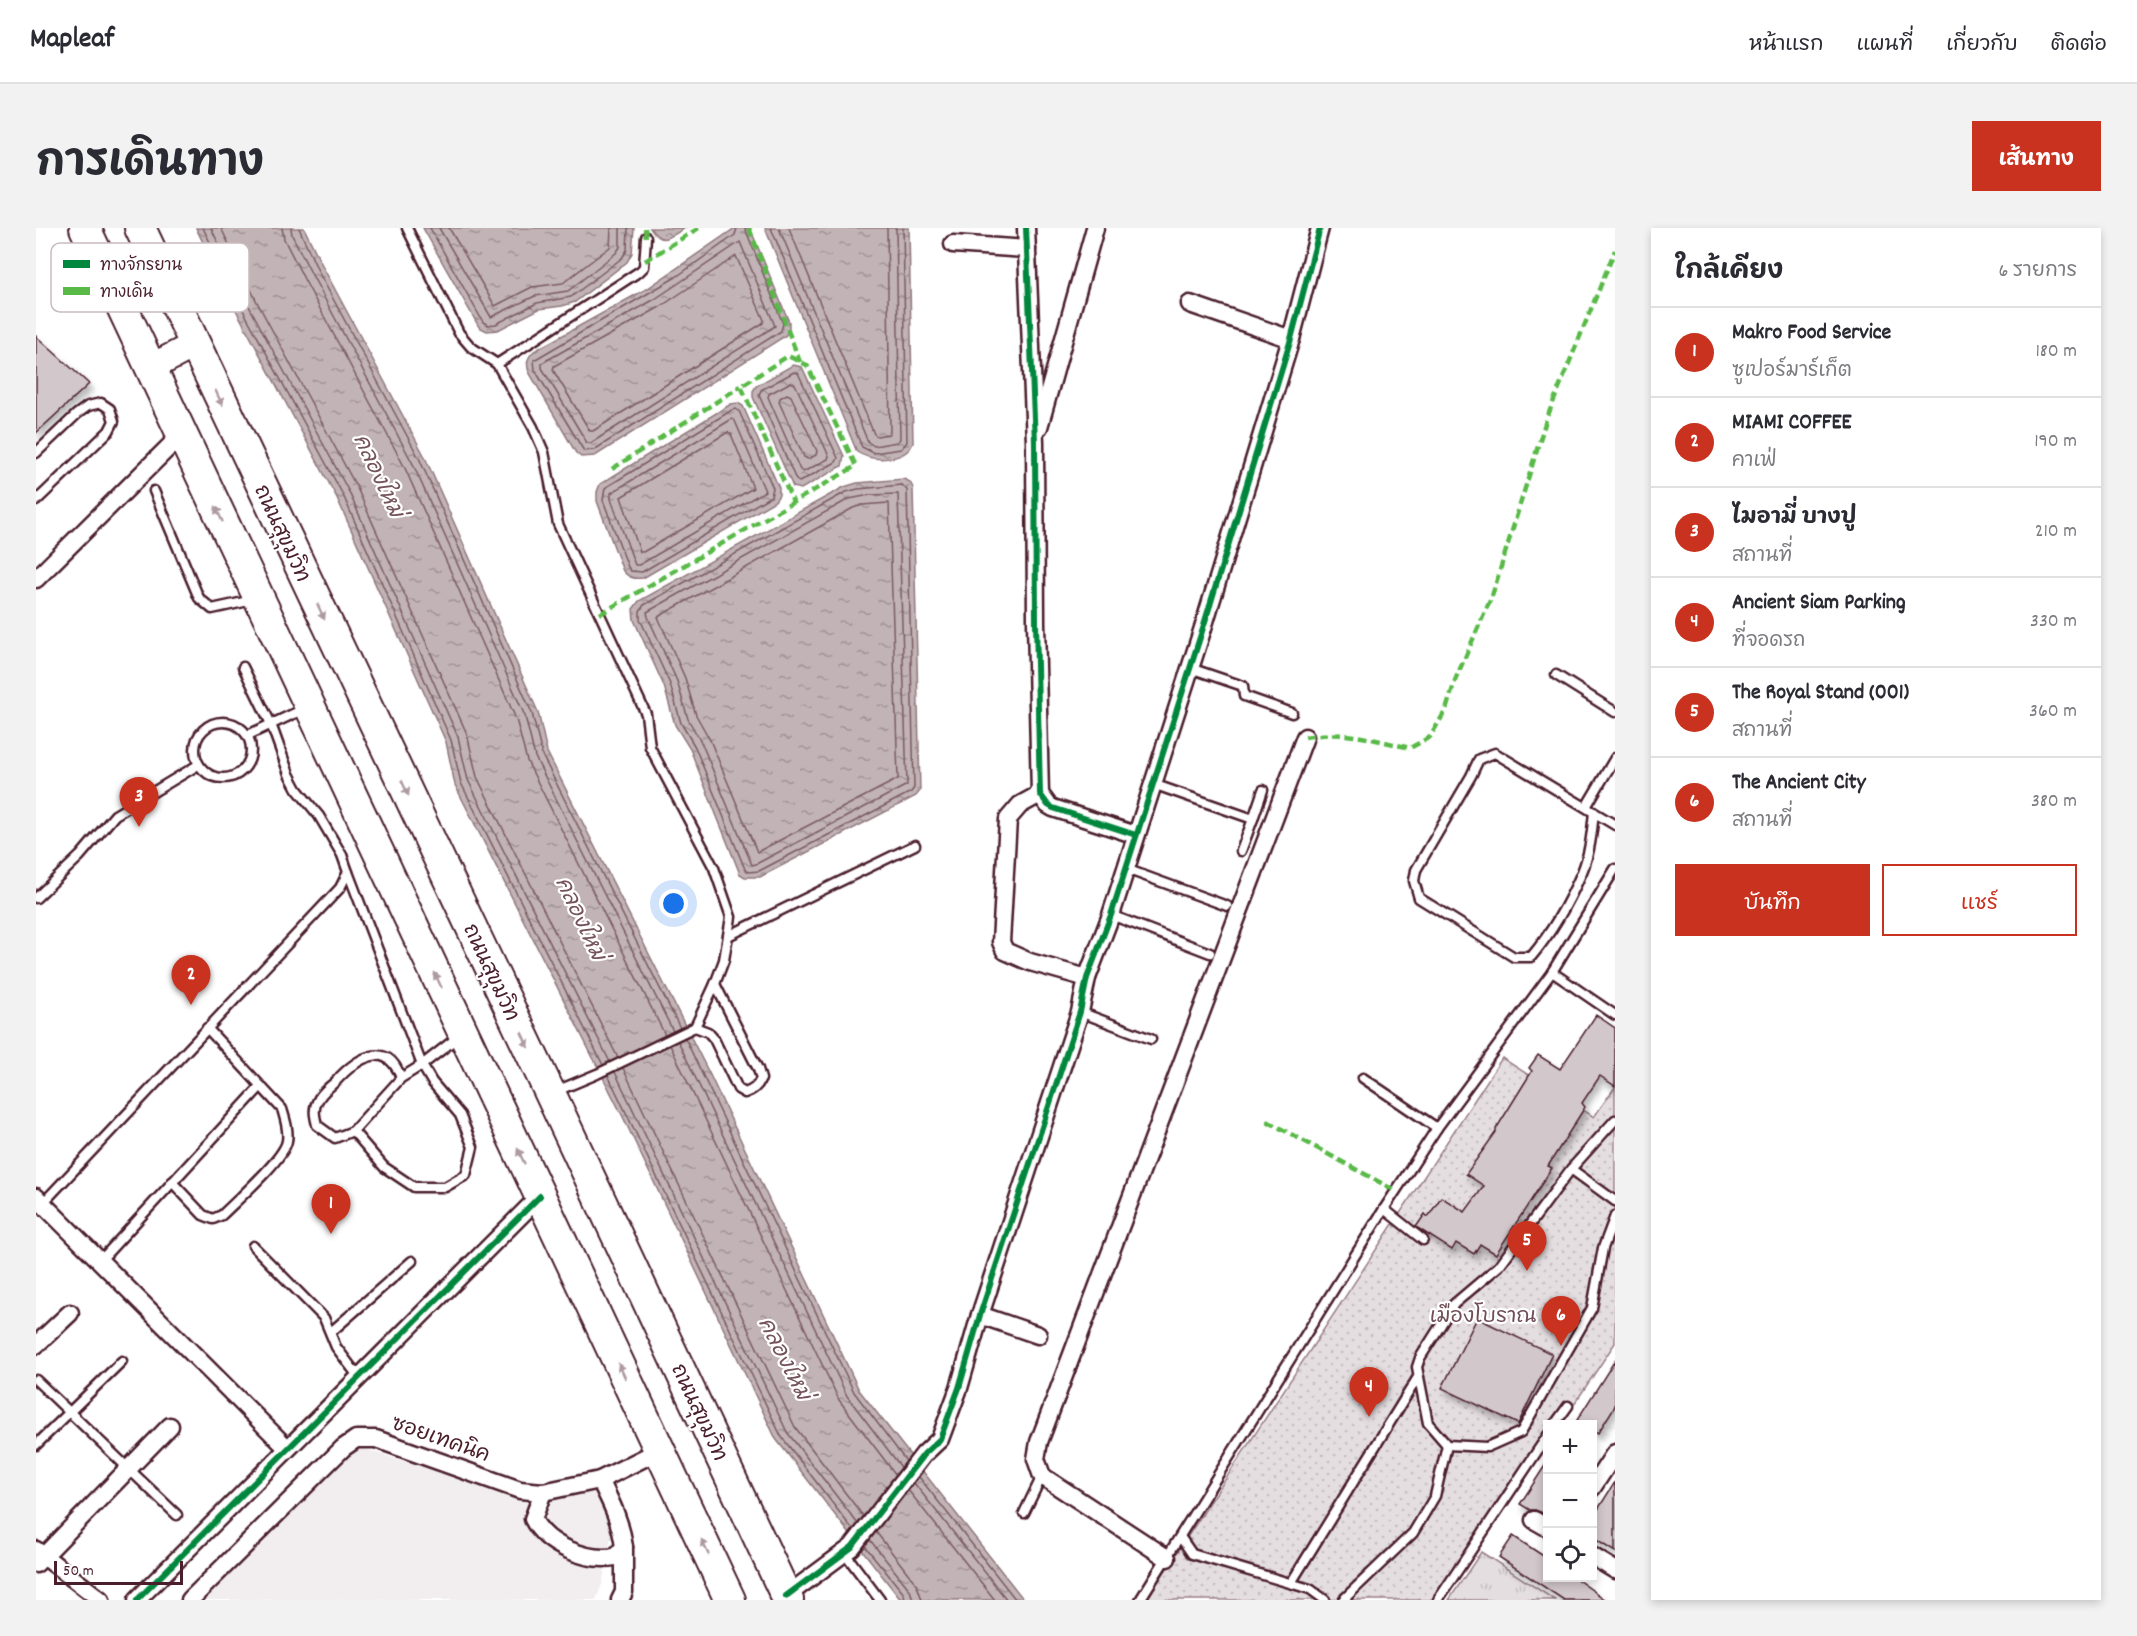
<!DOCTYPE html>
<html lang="th">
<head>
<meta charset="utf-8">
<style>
	:root { --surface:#fff; --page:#f2f2f3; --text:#2b2b33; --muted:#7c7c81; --line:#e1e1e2; --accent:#c8321e }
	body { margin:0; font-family:Dekko,"Playpen Sans Thai",sans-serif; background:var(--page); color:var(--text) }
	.controls { position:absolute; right:18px; bottom:18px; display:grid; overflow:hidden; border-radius:0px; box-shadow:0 3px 9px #0003 }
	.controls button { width:54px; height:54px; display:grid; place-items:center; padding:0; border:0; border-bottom:2px solid var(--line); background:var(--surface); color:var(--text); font:30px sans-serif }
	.scale { position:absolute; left:18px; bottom:15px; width:129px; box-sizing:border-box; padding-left:6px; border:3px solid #4a1f2b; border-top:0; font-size:16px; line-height:21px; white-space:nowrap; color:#4a1f2b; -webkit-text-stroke:4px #fff; paint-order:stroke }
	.you { position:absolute; left:638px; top:676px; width:21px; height:21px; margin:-15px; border:4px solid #fff; border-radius:50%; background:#1a73e8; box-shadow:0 0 0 9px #1a73e833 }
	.badge { display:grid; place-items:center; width:39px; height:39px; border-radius:50%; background:var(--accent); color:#fff; font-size:20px; font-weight:700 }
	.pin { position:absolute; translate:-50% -50px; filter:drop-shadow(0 2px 3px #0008) }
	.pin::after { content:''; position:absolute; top:32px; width:21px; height:18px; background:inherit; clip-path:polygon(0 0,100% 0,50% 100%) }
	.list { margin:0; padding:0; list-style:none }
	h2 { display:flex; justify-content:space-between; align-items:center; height:78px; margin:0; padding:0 24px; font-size:26px }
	h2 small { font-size:20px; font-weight:400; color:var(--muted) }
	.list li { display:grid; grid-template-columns:39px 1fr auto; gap:18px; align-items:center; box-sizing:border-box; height:90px; padding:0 24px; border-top:2px solid var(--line) }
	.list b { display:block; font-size:22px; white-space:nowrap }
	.list p { margin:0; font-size:20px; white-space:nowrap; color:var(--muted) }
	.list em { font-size:20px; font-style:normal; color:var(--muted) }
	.actions { display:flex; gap:12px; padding:18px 24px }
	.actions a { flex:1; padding:14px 0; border:2px solid var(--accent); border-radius:0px; text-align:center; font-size:21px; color:var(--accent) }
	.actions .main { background:var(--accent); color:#fff }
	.icon { flex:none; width:33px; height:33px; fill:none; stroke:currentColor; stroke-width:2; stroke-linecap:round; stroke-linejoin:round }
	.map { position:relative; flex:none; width:1579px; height:1372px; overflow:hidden; border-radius:0px }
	header { display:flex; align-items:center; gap:36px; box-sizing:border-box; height:84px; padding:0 30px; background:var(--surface); border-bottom:2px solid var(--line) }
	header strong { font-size:28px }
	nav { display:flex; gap:33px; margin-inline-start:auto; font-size:21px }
	.intro { display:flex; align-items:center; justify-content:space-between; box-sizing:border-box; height:144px; padding:0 36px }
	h1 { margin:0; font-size:42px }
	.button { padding:15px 27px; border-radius:0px; background:var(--accent); color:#fff; font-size:21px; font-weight:700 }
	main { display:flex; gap:36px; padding:0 36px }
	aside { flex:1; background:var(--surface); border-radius:0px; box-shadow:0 3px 9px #0003 }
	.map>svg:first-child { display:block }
	.built { fill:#f2eeef }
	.grass { fill:url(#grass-tufts); stroke:#987e86; stroke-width:1.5 }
	.park { fill:url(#park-dots); stroke:#987e86; stroke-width:1.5 }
	.water { fill:url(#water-ripples); stroke:#91787e; stroke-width:1.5 }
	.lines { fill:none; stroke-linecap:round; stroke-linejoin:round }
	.shore { stroke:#7a5a63; stroke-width:1.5 }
	.building { fill:#d2c7cb; stroke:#4a1f2b; stroke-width:1.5; filter:url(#shadow) }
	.lane-casing { stroke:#4a1f2b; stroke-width:13 }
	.street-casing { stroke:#4a1f2b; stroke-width:21 }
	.primary-casing { stroke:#4a1f2b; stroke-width:30 }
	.highway-casing { stroke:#4a1f2b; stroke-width:34 }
	.lane { stroke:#fff; stroke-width:8 }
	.street { stroke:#fff; stroke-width:16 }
	.primary { stroke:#fff; stroke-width:26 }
	.highway { stroke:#fff; stroke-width:30 }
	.quiet { stroke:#58b947; stroke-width:4.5; stroke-dasharray:9 4.5; stroke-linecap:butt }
	.cycleway-casing { stroke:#fff; stroke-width:10 }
	.cycleway { stroke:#00873e; stroke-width:6 }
	.oneway { fill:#ae9aa0 }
	.labels { text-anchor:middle; stroke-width:4.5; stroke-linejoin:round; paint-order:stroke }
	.street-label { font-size:21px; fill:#4a1f2b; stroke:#fff }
	.park-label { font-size:21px; fill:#714f58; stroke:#fff }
	.water-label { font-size:22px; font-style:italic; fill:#74535c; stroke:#fff }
	.key { fill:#fff; stroke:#c9bcbf; stroke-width:1.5 }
	.key-label { font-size:16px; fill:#4a1f2b }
</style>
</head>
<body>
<header>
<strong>Mapleaf</strong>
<nav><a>หน้าแรก</a><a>แผนที่</a><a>เกี่ยวกับ</a><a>ติดต่อ</a></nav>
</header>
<div class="intro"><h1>การเดินทาง</h1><a class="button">เส้นทาง</a></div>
<main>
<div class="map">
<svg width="1579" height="1372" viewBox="0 0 1579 1372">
	<defs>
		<pattern id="grass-tufts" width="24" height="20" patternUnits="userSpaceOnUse" patternTransform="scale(1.5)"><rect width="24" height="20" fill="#e5dee0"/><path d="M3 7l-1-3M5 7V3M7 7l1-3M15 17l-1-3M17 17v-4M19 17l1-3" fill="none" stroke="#c6bec0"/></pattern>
		<pattern id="park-dots" width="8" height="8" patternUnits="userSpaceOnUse" patternTransform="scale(1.5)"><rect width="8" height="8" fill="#e5dee0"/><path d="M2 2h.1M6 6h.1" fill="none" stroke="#c6bec0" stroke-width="1.8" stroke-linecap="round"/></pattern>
		<pattern id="water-ripples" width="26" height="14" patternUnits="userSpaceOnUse" patternTransform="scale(1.5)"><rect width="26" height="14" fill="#c1b3b6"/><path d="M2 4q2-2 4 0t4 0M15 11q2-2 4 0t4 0" fill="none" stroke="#9f9194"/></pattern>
		<filter id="shadow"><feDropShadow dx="3.5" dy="6" stdDeviation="3" flood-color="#0004"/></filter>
	</defs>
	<rect width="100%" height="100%" fill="#fff"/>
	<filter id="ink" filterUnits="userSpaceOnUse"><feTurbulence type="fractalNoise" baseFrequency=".0167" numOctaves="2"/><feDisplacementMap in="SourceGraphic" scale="12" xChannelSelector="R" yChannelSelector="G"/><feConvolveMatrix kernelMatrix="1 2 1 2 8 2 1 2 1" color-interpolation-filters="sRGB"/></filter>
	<g filter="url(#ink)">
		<path class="built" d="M318 1218 493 1271 559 1259 578 1295 566 1356 560 1372H165Z"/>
		<path class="grass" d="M1445 1324 1519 1372H1413Z"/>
		<path class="park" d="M1466 830 1558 889 1579 859V1115L1525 1196H1512L1511 1216 1408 1372H1110Z"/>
		<g class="water">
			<path d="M160 0H268L288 41 388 227 502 484 511 524 674 847 823 1162 988 1372H865L740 1211 587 889 419 557 410 514 301 270 201 84Z"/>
			<path d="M387 0H598L596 25 591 34 539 74 526 78 503 81 462 102 451 103 443 99Z"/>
			<path d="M614 0H649C634 9 626 18 614 0Z"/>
			<path d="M699 0H714L753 94V102L749 108 559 228 545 229 540 225 493 144C490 135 491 130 498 123L612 60Z"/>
			<path d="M729 0H873L877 215C869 234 836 234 821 224Z"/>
			<path d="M757 137 766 139 808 228 806 238 765 261 757 259 717 169V163L720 158Z"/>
			<path d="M702 175 707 178 743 260V267L739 273 607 350C598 351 593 350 587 343L561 273V264L564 256 695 176Z"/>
			<path d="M868 251 874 254 877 260 884 563 880 568 724 649H709L704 646 654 521 639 497 628 458 598 392 597 381 603 373 808 259 821 255Z"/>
		</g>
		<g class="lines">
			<g class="shore">
				<path d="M167 0 207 82 307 267 415 512 425 555 567 837"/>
				<path d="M175 0 213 78 313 264 422 509 432 552 574 834"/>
				<path d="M185 0 221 74 321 260 431 506 441 549 582 830"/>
				<path d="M246 0 248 11 268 51 368 238 480 491 491 533 629 807"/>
				<path d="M255 0 256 7 276 47 376 234 489 488 499 529 637 803"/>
				<path d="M263 0 282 43 383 230 496 485 506 527 644 800"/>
				<path d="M394 0 447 94 452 97 460 96 501 75 535 69 586 30 591 22 592 0"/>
				<path d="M403 0 455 89 499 68 532 63 580 25 584 19V0"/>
				<path d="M413 0 459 78 496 59 527 55 574 19 575 0"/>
				<path d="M701 0 699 7 640 49 498 132 499 142 548 223 558 222 745 103 747 96 709 0"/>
				<path d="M735 0 826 219 838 225 865 221 871 214 867 0"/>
				<path d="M743 0 832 214 838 218 861 214 864 211 860 0"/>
				<path d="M753 0 838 206 841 208 852 206 854 204 851 0"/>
				<path d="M704 14 739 98 555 215H551L506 140V135L619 71Z"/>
				<path d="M700 28 728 92 727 95 557 203H554L517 142 518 138 624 79Z"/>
				<path d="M758 144 762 145 802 230 800 234 763 254 760 252 723 167 725 162Z"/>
				<path d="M755 154 759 156 793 228 792 231 767 244 764 242 732 169 733 166Z"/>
				<path d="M751 166 755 168 781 223 780 227 772 231 768 229 743 174 744 170Z"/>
				<path d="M700 181 703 183 737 260 735 268 606 344 595 343 592 339 567 272 569 260 696 182Z"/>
				<path d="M696 191 699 193 729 263 603 337H599L575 271V265Z"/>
				<path d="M692 204 695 206 717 260 607 324H604L585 269Z"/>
				<path d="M866 257 871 262 878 560 875 564 723 643 712 644 709 641 659 519 645 495 634 456 604 391V383L608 377 810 264 822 261Z"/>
				<path d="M862 266 871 557 720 636 716 637 666 516 652 491 641 453 612 389 611 384 813 271 834 267Z"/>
				<path d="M853 275 862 551 721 624 674 512 660 487 649 450 622 389 817 280 826 277Z"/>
				<path d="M649 810 818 1164 870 1233"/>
				<path d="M642 813 811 1168 865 1239"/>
				<path d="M634 817 803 1172 860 1247"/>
				<path d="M587 840 759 1199 827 1288"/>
				<path d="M579 844 751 1204 822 1296"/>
				<path d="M572 847 745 1208 817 1302"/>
				<path d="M883 1249 980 1372"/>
				<path d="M878 1255 971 1372"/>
				<path d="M872 1262 959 1372"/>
				<path d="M840 1304 881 1357 886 1372"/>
				<path d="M834 1312 874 1362 877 1372"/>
				<path d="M829 1318 868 1366 869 1372"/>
			</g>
		</g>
		<g class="building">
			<path d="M0 108 53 156 0 205Z"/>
			<path d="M1560 787 1579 800V858L1564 848 1546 875 1549 879 1512 938 1516 940 1460 1026 1444 1016 1438 1026 1420 1015 1416 1022 1380 999 1389 986 1392 989 1405 969 1429 984 1448 958 1430 946 1460 904V901L1496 843 1493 840 1502 827 1524 841Z"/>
			<path d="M1441 1090 1516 1126 1482 1196 1406 1160Z"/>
			<path d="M1579 1132V1178L1562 1205 1557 1202V1197H1548L1541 1192Z"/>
			<path d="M1512 1233V1279L1507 1285 1499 1282H1494L1484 1276Z"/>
			<path d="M1579 1254V1324L1557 1310V1289Z"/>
			<path d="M1477 1308 1512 1331V1350H1539L1570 1372H1528L1463 1329Z"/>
		</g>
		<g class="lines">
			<g class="lane-casing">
				<g id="lane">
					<path d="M371 0 423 105 435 119 461 136 497 199 508 224 522 296 610 486 614 519 678 640 695 689 688 732 679 756 659 799"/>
					<path d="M461 136 604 43 608 39 610 9"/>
					<path d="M0 225 41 186 52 178 65 175 74 181 78 193 73 203 0 273"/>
					<path d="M118 263 163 370 176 381 217 372"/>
					<path d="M1154 440 1207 458 1208 468 1256 485"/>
					<path d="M1520 447 1579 484"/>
					<circle cx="187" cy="522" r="28"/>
					<path d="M212 507 270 480"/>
					<path d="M1117 556 1217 591 1205 623"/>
					<path d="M1550 579 1579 530"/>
					<path d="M1558 584C1556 604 1554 625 1546 644 1533 674 1516 704 1495 729H1478L1383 670 1378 653 1380 642 1435 548 1443 531 1459 525 1579 597"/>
					<path d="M1217 591 1227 562"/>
					<path d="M1090 641 1191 678"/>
					<path d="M312 644 386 837 365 850 317 903 299 910 281 897C279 889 277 881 281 874 285 864 293 860 300 853 320 831 351 810 365 850"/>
					<path d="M0 670 44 628 79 587 162 537"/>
					<path d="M1075 687 1174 725"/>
					<path d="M692 708 879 617"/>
					<path d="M1516 744 1579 787"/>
					<path d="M1044 784 1115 811"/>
					<path d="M1327 850 1401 900"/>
					<path d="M518 864 561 846 659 799 672 804 678 811 702 861 709 865C717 862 721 859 725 851L722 841 679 756"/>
					<path d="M317 903 348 939 378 959H409L430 947 437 919 424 887 396 854 386 837 422 809"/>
					<path d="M1535 941 1579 892"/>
					<path d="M136 954 167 987 177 991 186 987C201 972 248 931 251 913 253 902 249 891 246 881L171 800"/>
					<path d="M1579 973 1535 941 1463 1038 1418 1076 1384 1130 1381 1139 1392 1195 1411 1217 1451 1219 1485 1204 1556 1080 1567 1020 1579 988"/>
					<path d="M7 975 304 660 312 644 306 627 283 588 261 561 253 546 235 496 207 439"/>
					<path d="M1348 981 1387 1012"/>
					<path d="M217 1018 288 1090 300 1119 322 1148"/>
					<path d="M64 1033 225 858"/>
					<path d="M295 1104 376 1033"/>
					<path d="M0 1152 141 1287"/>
					<path d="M1519 1196 1532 1178"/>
					<path d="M0 1217 86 1133"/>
					<path d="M988 1285 1006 1248"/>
					<path d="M1145 1310 1156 1326 1274 1361 1289 1372"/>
					<path d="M808 1324 844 1372"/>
					<path d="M1255 1355 1382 1149"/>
					<path d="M1104 1372 1348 981 1401 900 1516 744 1579 641"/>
					<path d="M1307 1372 1377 1305 1399 1268 1411 1217"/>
					<path d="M1402 1372 1512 1207"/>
				</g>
			</g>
			<g class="street-casing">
				<g id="street">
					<path d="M990 0 999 214 1000 395 1004 566 1012 577 1017 580 1100 607"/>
					<path d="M917 16 991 21"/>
					<path d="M1154 76 1255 111"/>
					<path d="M1003 199 1059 0"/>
					<path d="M0 351 145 207"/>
					<path d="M1004 566 984 577 972 591 965 714 969 723 994 734 1051 750"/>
					<path d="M0 969 251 1220"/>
					<path d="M944 1087 1002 1107"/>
					<path d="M0 1117 34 1085"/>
					<path d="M1556 1260 1579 1225"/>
					<path d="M507 1264 497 1291C510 1317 550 1334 579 1329L588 1319C585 1294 575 1274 564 1252"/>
					<path d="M1498 1292 1512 1300"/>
					<path d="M0 1322 65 1372"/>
					<path d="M1556 1328 1579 1342"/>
					<path d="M1131 1330 1006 1248 1000 1231 1003 1214 1269 509"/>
					<path d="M0 1336 134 1198"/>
					<path d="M750 1368 816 1319 888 1226 904 1211 923 1160 944 1087 1044 784 1051 750 1075 687 1167 400 1255 111 1284 0"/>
					<path d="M101 1372 504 968"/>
					<path d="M154 1372 307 1220 320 1211H340L484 1262 507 1264 564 1252 624 1222"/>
					<path d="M584 1372 588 1364V1319"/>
				</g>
			</g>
			<g class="primary-casing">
				<path id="primary" d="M114 140 158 117"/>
			</g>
			<g class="highway-casing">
				<g id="highway">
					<path d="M49 0 694 1372"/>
					<path d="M104 0 514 865 752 1372"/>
				</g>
			</g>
			<use href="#lane" class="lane"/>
			<use href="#street" class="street"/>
			<use href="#primary" class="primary"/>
			<use href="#highway" class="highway"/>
			<g class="quiet">
				<path d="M609 0 610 9"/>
				<path d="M713 0 764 134"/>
				<path d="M609 33 663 0"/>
				<path d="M576 241 705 158"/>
				<path d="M564 386 820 238 771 137 752 128 705 158 757 274"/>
				<path d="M1269 509C1310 502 1335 511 1374 520L1394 509 1410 482 1420 450 1456 368 1510 192 1579 22"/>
				<path d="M1231 893 1360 963"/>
			</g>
			<g class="cycleway-casing">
				<g id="cycleway">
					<path d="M990 0 999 214 1000 395 1004 566 1012 577 1017 580 1100 607"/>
					<path d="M750 1368 816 1319 888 1226 904 1211 923 1160 944 1087 1044 784 1051 750 1075 687 1167 400 1255 111 1284 0"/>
					<path d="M101 1372 504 968"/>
				</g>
			</g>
			<use href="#cycleway" class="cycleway"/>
		</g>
		<defs><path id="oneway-solid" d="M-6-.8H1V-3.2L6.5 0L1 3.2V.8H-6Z" transform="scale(1.5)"/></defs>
		<g class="oneway">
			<use href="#oneway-solid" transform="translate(183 170) rotate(65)"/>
			<use href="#oneway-solid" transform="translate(183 286) rotate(-115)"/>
			<use href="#oneway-solid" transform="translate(285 384) rotate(65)"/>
			<use href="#oneway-solid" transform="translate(369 560) rotate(65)"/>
			<use href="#oneway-solid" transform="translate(402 752) rotate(-115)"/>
			<use href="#oneway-solid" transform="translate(489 812) rotate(65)"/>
			<use href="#oneway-solid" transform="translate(485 928) rotate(-115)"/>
			<use href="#oneway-solid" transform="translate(586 1143) rotate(-115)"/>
			<use href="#oneway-solid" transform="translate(669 1319) rotate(-115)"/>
		</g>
	</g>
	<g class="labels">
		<g class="street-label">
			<text transform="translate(247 305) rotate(65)" y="7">ถนนสุขุมวิท</text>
			<text transform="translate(456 744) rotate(65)" y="7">ถนนสุขุมวิท</text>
			<text transform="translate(664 1184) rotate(65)" y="7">ถนนสุขุมวิท</text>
			<text transform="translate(405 1210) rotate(19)" y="7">ซอยเทคนิค</text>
		</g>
		<g class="park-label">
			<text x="1447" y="1094">เมืองโบราณ</text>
		</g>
		<g class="water-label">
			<text transform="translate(344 247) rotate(65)" y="8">คลองใหม่</text>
			<text transform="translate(546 690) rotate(65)" y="8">คลองใหม่</text>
			<text transform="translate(750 1130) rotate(63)" y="8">คลองใหม่</text>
		</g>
	</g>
	<rect x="15" y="15" width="198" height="69" rx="9" class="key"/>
	<rect x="27" y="32" width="27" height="8" fill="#00873e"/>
	<rect x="27" y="59" width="27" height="8" fill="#58b947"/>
	<g class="key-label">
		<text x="64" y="42">ทางจักรยาน</text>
		<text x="64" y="69">ทางเดิน</text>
	</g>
</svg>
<div class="controls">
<button>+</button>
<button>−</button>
<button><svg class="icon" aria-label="locate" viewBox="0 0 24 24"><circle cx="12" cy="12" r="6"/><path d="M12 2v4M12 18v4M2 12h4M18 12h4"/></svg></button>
</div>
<div class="scale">50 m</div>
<div class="you"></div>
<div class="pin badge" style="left:295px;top:1006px">1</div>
<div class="pin badge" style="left:155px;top:777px">2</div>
<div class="pin badge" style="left:103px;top:599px">3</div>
<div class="pin badge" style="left:1333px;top:1189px">4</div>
<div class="pin badge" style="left:1491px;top:1043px">5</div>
<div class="pin badge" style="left:1525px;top:1118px">6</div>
</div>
<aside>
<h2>ใกล้เคียง<small>6 รายการ</small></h2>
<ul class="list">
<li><span class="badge">1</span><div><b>Makro Food Service</b><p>ซูเปอร์มาร์เก็ต</p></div><em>180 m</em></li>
<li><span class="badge">2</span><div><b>MIAMI COFFEE</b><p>คาเฟ่</p></div><em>190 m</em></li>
<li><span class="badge">3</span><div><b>ไมอามี่ บางปู</b><p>สถานที่</p></div><em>210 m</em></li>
<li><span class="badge">4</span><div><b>Ancient Siam Parking</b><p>ที่จอดรถ</p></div><em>330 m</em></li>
<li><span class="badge">5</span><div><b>The Royal Stand (001)</b><p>สถานที่</p></div><em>360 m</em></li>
<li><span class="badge">6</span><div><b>The Ancient City</b><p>สถานที่</p></div><em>380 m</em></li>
</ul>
<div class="actions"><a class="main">บันทึก</a><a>แชร์</a></div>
</aside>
</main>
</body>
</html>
